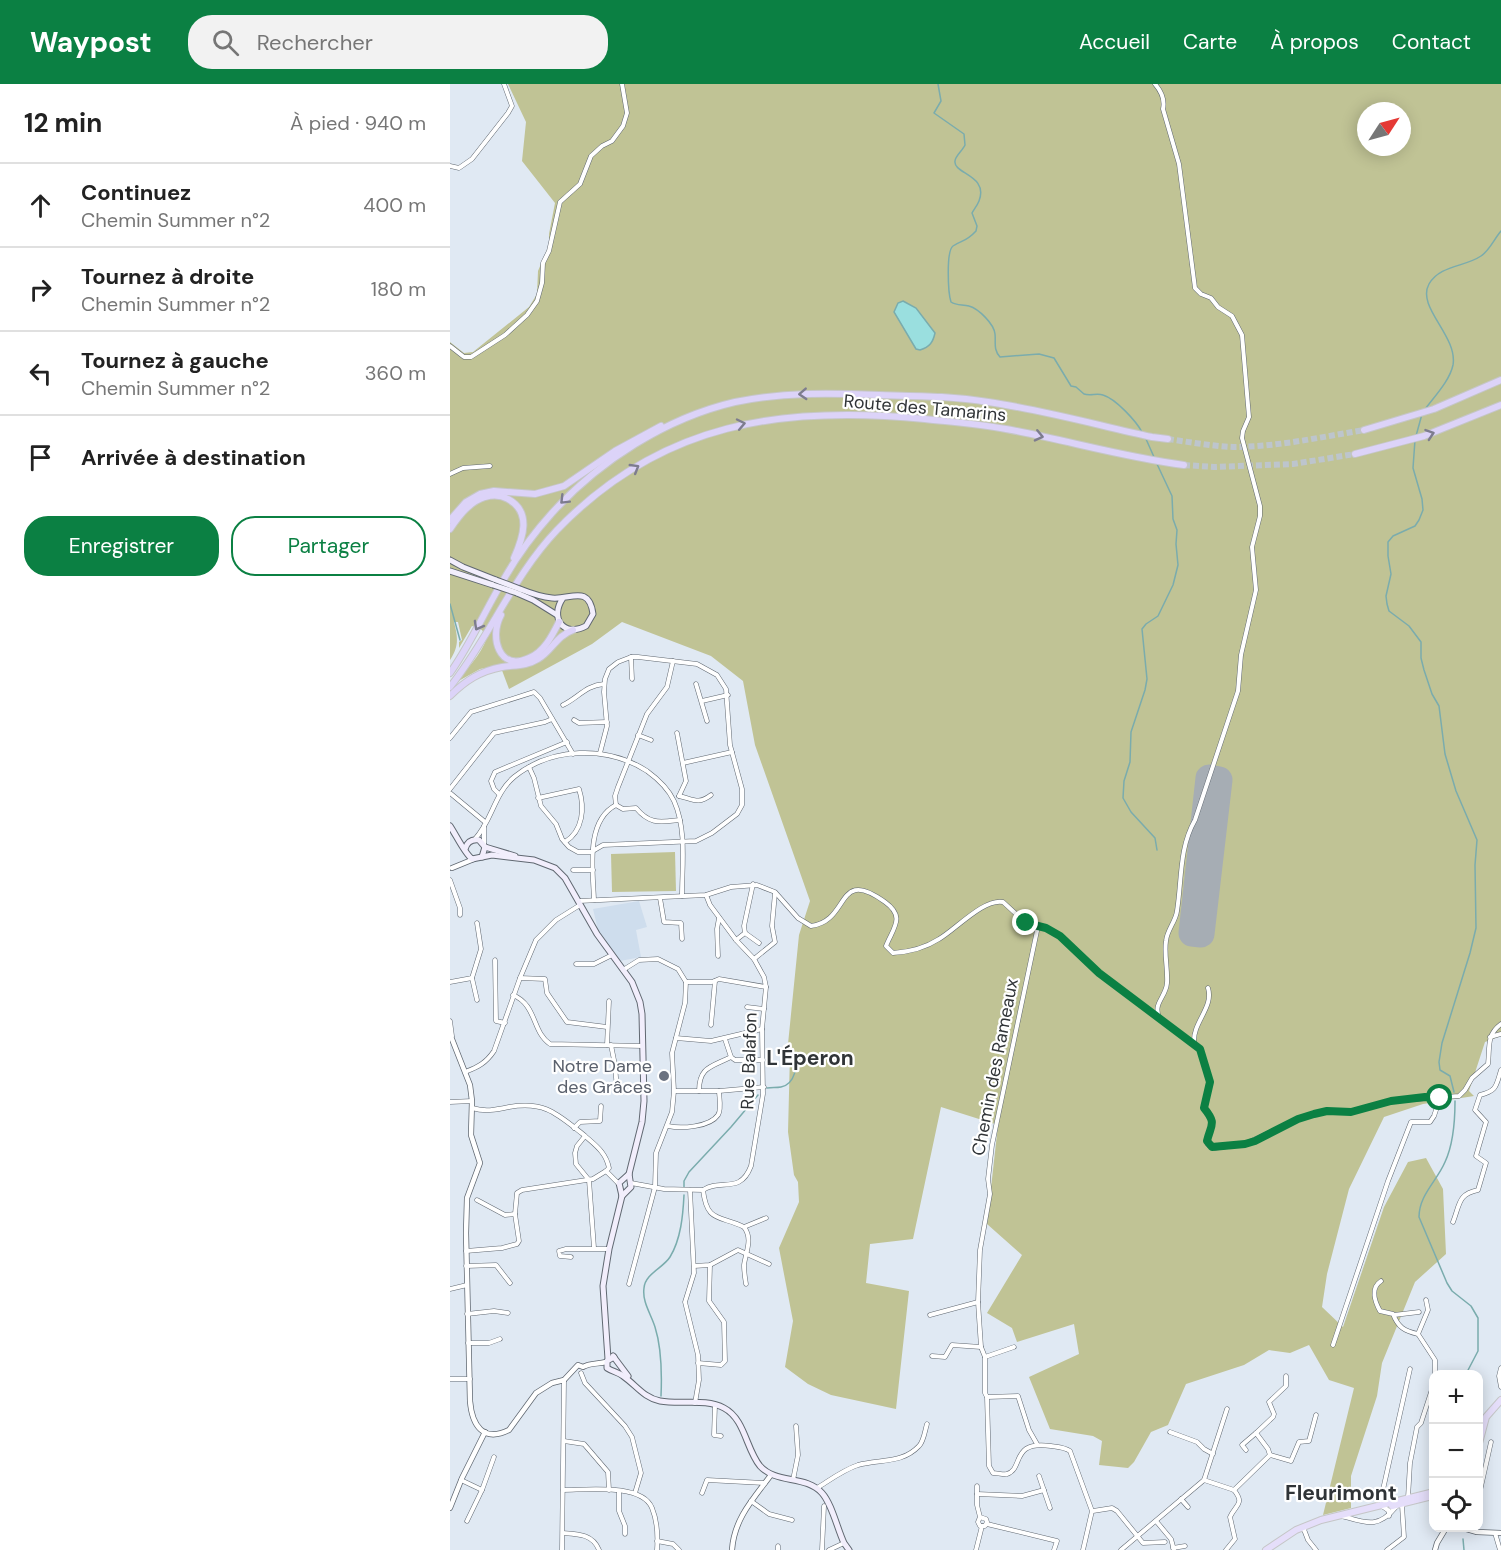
<!DOCTYPE html>
<html lang="fr">
<head>
<meta charset="utf-8">
<style>
	:root { --surface:#fff; --page:#f2f2f2; --text:#222; --muted:#767676; --line:#e0e0e0; --accent:#0b8043 }
	body { margin:0; font-family:"DM Sans",sans-serif; background:var(--page); color:var(--text) }
	.controls { position:absolute; right:18px; bottom:18px; display:grid; overflow:hidden; border-radius:12px; box-shadow:0 3px 15px #0003 }
	.controls button { width:54px; height:54px; display:grid; place-items:center; padding:0; border:0; border-bottom:2px solid var(--line); background:var(--surface); color:var(--text); font:30px sans-serif }
	.compass { position:absolute; left:907px; top:18px; width:54px; height:54px; border-radius:50%; background:var(--surface); box-shadow:0 3px 15px #0003; rotate:54deg }
	.stop { position:absolute; width:18px; height:18px; margin:-14px; border:4px solid #0b8043; border-radius:50%; background:#fff }
	.stop.end { background:#0b8043; border-color:#fff; box-shadow:0 2px 6px #0008 }
	.list { margin:0; padding:0; list-style:none }
	h2 { display:flex; justify-content:space-between; align-items:center; height:78px; margin:0; padding:0 24px; font-size:26px }
	h2 small { font-size:20px; font-weight:400; color:var(--muted) }
	.list li { display:grid; grid-template-columns:39px 1fr auto; gap:18px; align-items:center; box-sizing:border-box; height:84px; padding:0 24px; border-top:2px solid var(--line) }
	.list b { display:block; font-size:22px; white-space:nowrap }
	.list p { margin:0; font-size:20px; white-space:nowrap; color:var(--muted) }
	.list em { font-size:20px; font-style:normal; color:var(--muted) }
	.actions { display:flex; gap:12px; padding:18px 24px }
	.actions a { flex:1; padding:14px 0; border:2px solid var(--accent); border-radius:24px; text-align:center; font-size:21px; color:var(--accent) }
	.actions .main { background:var(--accent); color:#fff }
	.icon { flex:none; width:33px; height:33px; fill:none; stroke:currentColor; stroke-width:2; stroke-linecap:round; stroke-linejoin:round }
	.map { position:relative; flex:none; width:1051px; height:1466px; overflow:hidden }
	header { display:flex; align-items:center; gap:36px; box-sizing:border-box; height:84px; padding:0 30px; background:var(--accent); color:#fff }
	header strong { font-size:28px }
	nav { display:flex; gap:33px; margin-inline-start:auto; font-size:21px }
	.search { width:420px; height:54px; background:var(--page); display:flex; align-items:center; gap:15px; box-sizing:border-box; padding:0 21px; border-radius:24px; color:var(--muted); font-size:22px }
	main { display:flex }
	aside { flex:1; background:var(--surface) }
	.map>svg:first-child { display:block }
	.built { fill:#cedded }
	.green { fill:#c0c395; fill-rule:evenodd }
	.water { fill:#9adfdf; stroke:#7aacad; stroke-width:1.5 }
	.lines { fill:none; stroke-linecap:round; stroke-linejoin:round }
	.stream { stroke:#7aacad; stroke-width:1.5 }
	.runway { stroke:#a6adb4; stroke-width:27 }
	.trunk-tunnel { stroke:#bdc5cd; stroke-width:6; stroke-dasharray:6 3; stroke-linecap:butt }
	.minor-casing { stroke:#606871; stroke-width:5 }
	.tertiary-casing { stroke:#606871; stroke-width:6 }
	.secondary-casing { stroke:#606871; stroke-width:7 }
	.primary-casing { stroke:#c5c6c7; stroke-width:8 }
	.trunk-casing { stroke:#c5c6c7; stroke-width:8 }
	.minor { stroke:#fff; stroke-width:4 }
	.tertiary { stroke:#fff; stroke-width:4.5 }
	.secondary { stroke:#f2eefc; stroke-width:5 }
	.primary { stroke:#e5defa; stroke-width:6 }
	.trunk { stroke:#dcd3f8; stroke-width:6 }
	.secondary-bridge-casing { stroke:#606871; stroke-width:7; stroke-linecap:butt }
	.secondary-bridge { stroke:#f2eefc; stroke-width:5 }
	.oneway { stroke:#7d7c8e }
	.route { stroke:#0b8043; stroke-width:8 }
	.worship-dot { fill:#6b7280; stroke:#fff; stroke-width:2 }
	.labels { text-anchor:middle; stroke-width:4.5; stroke-linejoin:round; paint-order:stroke }
	.street-label { font-size:18px; fill:#303437; stroke:#fff }
	.worship-label { font-size:18px; fill:#5b616d; stroke:#fff; text-anchor:end }
	.quarter-label { font-size:21px; font-weight:bold; fill:#303437; stroke:#fff }
</style>
</head>
<body>
<header>
<strong>Waypost</strong>
<div class="search"><svg class="icon" aria-label="search" viewBox="0 0 24 24"><circle cx="10" cy="10" r="6"/><path d="M15 15l6 6"/></svg>Rechercher</div>
<nav><a>Accueil</a><a>Carte</a><a>À propos</a><a>Contact</a></nav>
</header>
<main>
<aside>
<h2>12 min<small>À pied · 940 m</small></h2>
<ul class="list">
<li><svg class="icon" aria-label="ahead" viewBox="0 0 24 24"><path d="M12 20V5M6 11l6-6 6 6"/></svg><div><b>Continuez</b><p>Chemin Summer n°2</p></div><em>400 m</em></li>
<li><svg class="icon" aria-label="right" viewBox="0 0 24 24"><path d="M7 20v-9h11M14 6l5 5-5 5"/></svg><div><b>Tournez à droite</b><p>Chemin Summer n°2</p></div><em>180 m</em></li>
<li><svg class="icon" aria-label="left" viewBox="0 0 24 24"><path d="M17 20v-9H6M10 6l-5 5 5 5"/></svg><div><b>Tournez à gauche</b><p>Chemin Summer n°2</p></div><em>360 m</em></li>
<li><svg class="icon" aria-label="arrive" viewBox="0 0 24 24"><path d="M6 21V4h12l-3 4 3 4H6"/></svg><div><b>Arrivée à destination</b></div></li>
</ul>
<div class="actions"><a class="main">Enregistrer</a><a>Partager</a></div>
</aside>
<div class="map">
<svg width="1051" height="1466" viewBox="0 0 1051 1466">
	<rect width="100%" height="100%" fill="#e0e9f3"/>
	<path class="built" d="M189 817 197 843 186 846 191 873 170 877 148 846 143 825Z"/>
	<g class="green">
		<path d="M58 0H1051V952L1035 958 1019 1007 1024 1012 973 1020 934 1033 899 1105 877 1190 872 1223 893 1243 934 1123 958 1078 976 1074 993 1105 996 1170 965 1198 932 1279 927 1312 901 1392V1424L873 1431 904 1304 879 1296 859 1261 840 1269 819 1266 794 1281 736 1300 718 1341 701 1348 684 1378 678 1384 649 1381 652 1357 643 1352 600 1345 579 1293 629 1270 624 1240 567 1258 562 1244 537 1229 572 1171 537 1140 548 1041 491 1023 463 1155 420 1160 416 1199 459 1207 446 1325 381 1311 358 1300 335 1283 343 1237 329 1164 349 1118 348 1098 344 1091 338 1048 340 970 338 960 349 851 360 817 305 661 293 597 261 572 172 538 142 560 59 605 50 581 30 585 5 599C17 585 30 572 37 554L32 546 22 542 9 564V558L12 556 8 538H4C8 554 9 562 0 576V258L14 269 23 268 79 223 87 210 88 187 99 161V150L105 119 72 77 76 38ZM916 27H952V63H916Z"/>
		<path d="M225 768 226 807 162 808 161 770Z"/>
	</g>
	<path class="water" d="M453 217 466 224 485 249C483 258 480 263 470 266L466 265 444 228 448 219Z"/>
	<g class="lines">
		<g class="stream">
			<path d="M488 0 491 17 484 29 514 50 515 61C513 66 505 72 505 77 503 90 539 91 529 117 527 122 524 125 522 129L527 142 526 147C516 158 512 156 503 162 496 167 498 209 501 218 507 222 513 220 519 222 529 225 544 240 545 250 546 259 543 265 550 273L589 270 604 274 621 302 626 303 634 310C640 312 647 309 653 311 666 315 686 337 692 348"/>
			<path d="M976 324C985 312 1000 296 1003 281 1008 252 966 223 979 200 990 181 1015 183 1031 172 1040 166 1044 155 1051 147"/>
			<path d="M966 352 972 330"/>
			<path d="M696 355 704 373"/>
			<path d="M965 356 963 384 972 415 973 426 969 436 965 442 943 452 938 458V472L941 490 936 512 937 520 939 527 959 542 971 558V574L974 586 982 610 989 622 995 670 1006 707 1027 756 1025 781 1026 844 1020 869 992 959 989 978 990 986 1000 992 1004 1008"/>
			<path d="M0 520 10 556"/>
			<path d="M707 766 705 754 681 728 673 714 674 697 680 678 681 648 695 606 697 595 692 545 696 540 708 532 723 501 728 481 726 460 727 446 723 435 722 412 707 380"/>
			<path d="M317 1004C322 1003 326 1004 331 1003 346 1000 347 981 346 969"/>
			<path d="M1005 1017C1005 1036 1003 1061 995 1078 987 1097 969 1111 969 1133L997 1199 1002 1207 1021 1222 1028 1234V1267L1016 1290"/>
			<path d="M234 1103V1097L239 1088 281 1043 308 1011"/>
			<path d="M211 1312C212 1289 212 1265 205 1243 201 1230 192 1218 194 1204 195 1190 213 1184 220 1173 231 1155 233 1131 234 1111"/>
			<path d="M1013 1455 1014 1466"/>
		</g>
		<path class="runway" d="M759 694 769 696 751 850 742 849Z"/>
		<g class="trunk-tunnel">
			<path d="M718 355C739 358 762 362 783 363 827 363 871 353 914 346"/>
			<path d="M734 381 764 383 843 380 905 370"/>
		</g>
		<g class="minor-casing">
			<g id="minor">
				<path d="M705 0C711 7 715 16 713 25L729 80 745 204 751 210 761 214 768 223 782 232 792 251 799 333 793 347 792 354 810 422V432L802 463 806 506 791 571 788 607 745 736C729 764 732 795 727 827 726 837 717 846 716 857 714 871 718 885 717 899 716 913 703 919 709 933"/>
				<path d="M0 82 9 84 22 75 58 29 62 22 54 0"/>
				<path d="M0 262 14 273H21L55 251 77 231 87 217 92 199 93 179 99 167 110 118 130 100 141 72 152 62 162 57 173 42 177 29 172 0"/>
				<path d="M0 390 13 384 40 382"/>
				<path d="M181 573 182 595"/>
				<path d="M246 600 257 637"/>
				<path d="M252 617 278 611"/>
				<path d="M113 621C128 614 136 601 154 600"/>
				<path d="M124 636 129 639 157 638"/>
				<path d="M227 649 236 697 229 712"/>
				<path d="M188 651 201 656"/>
				<path d="M0 654 21 628 84 608 90 614 123 670"/>
				<path d="M233 679 282 668"/>
				<path d="M79 683 84 694 91 722 106 740 112 755 119 763 128 768H141L153 761 246 757 262 749 287 730 292 721V705L280 661 276 605 267 591 247 580 188 573H181L168 578 159 585 155 595 154 608 157 642 150 669"/>
				<path d="M0 705 44 649 95 638 102 635"/>
				<path d="M0 709 35 738"/>
				<path d="M49 710 44 705 41 697 45 688 117 658"/>
				<path d="M229 712C243 715 248 721 261 711"/>
				<path d="M88 714 129 705C135 724 133 747 115 758"/>
				<path d="M166 721 165 712 168 703 197 630 217 603 223 577"/>
				<path d="M166 721 173 725 186 724C200 741 210 738 230 736"/>
				<path d="M25 755C42 737 44 710 64 693 101 663 157 661 197 687 208 695 218 704 224 717 237 746 232 782 232 812"/>
				<path d="M34 762V742"/>
				<path d="M123 786H143"/>
				<path d="M0 796 10 824V831"/>
				<path d="M210 814 214 838 231 839 232 855"/>
				<path d="M144 816C143 786 135 737 166 721"/>
				<path d="M129 817 256 811 281 803 307 801 325 808 348 834 361 842C401 837 385 782 435 818 456 833 443 844 436 862L443 869C459 868 475 864 489 855 505 846 534 814 553 818L576 839 596 844 610 852 649 889 750 965 760 998 754 1024C767 1042 761 1039 757 1057L758 1061 765 1064 795 1060 848 1035 864 1030 877 1027 901 1028 941 1017 1009 1012 1015 1006 1022 994 1038 980C1040 964 1036 951 1051 940"/>
				<path d="M588 842 542 1061 538 1095 540 1110 530 1166 528 1218 531 1263 535 1273V1309L537 1313 539 1382 543 1389C547 1389 554 1391 557 1390 574 1385 560 1356 601 1362 608 1363 614 1363 620 1367L642 1427 633 1466"/>
				<path d="M295 849 309 859"/>
				<path d="M286 856 295 849 294 842 303 800"/>
				<path d="M268 872 267 845 269 834"/>
				<path d="M304 875 325 858 322 842 325 809"/>
				<path d="M45 876 46 937 55 939"/>
				<path d="M126 880H144L162 871"/>
				<path d="M173 886 189 876 208 875 228 885 236 898 235 919 222 969 224 1007 222 1028 206 1069 205 1103 179 1200"/>
				<path d="M22 894 27 916"/>
				<path d="M70 894 95 895 97 909 117 938 157 943"/>
				<path d="M0 898 22 894 31 865 27 839"/>
				<path d="M236 898H262L269 895 316 903"/>
				<path d="M63 911C87 921 82 948 100 960L193 962"/>
				<path d="M297 923 314 925"/>
				<path d="M0 937 2 952"/>
				<path d="M261 941 265 897"/>
				<path d="M1040 953 1051 950"/>
				<path d="M226 954 261 957 312 945"/>
				<path d="M275 955 281 973 285 976H313"/>
				<path d="M744 958C743 938 764 923 758 904"/>
				<path d="M157 961 159 917"/>
				<path d="M161 961 165 981 167 1006"/>
				<path d="M15 988C28 983 36 979 44 967L70 894 86 856 106 836 130 821"/>
				<path d="M225 1007H269L314 1003"/>
				<path d="M249 1007C249 983 261 983 281 973"/>
				<path d="M0 1018 22 1017"/>
				<path d="M22 1024C35 1028 45 1026 59 1023 96 1017 107 1030 134 1051 145 1061 156 1068 159 1084L156 1087 169 1100"/>
				<path d="M218 1042C231 1045 260 1043 268 1031 272 1025 269 1013 269 1007"/>
				<path d="M124 1044 130 1038 150 1037 151 1022"/>
				<path d="M135 1052 127 1062 125 1069 126 1080 139 1096 144 1164"/>
				<path d="M181 1099 214 1105 253 1106C271 1094 290 1111 301 1082L313 1010 312 945 316 903 314 893 304 875 286 856 260 821 256 811"/>
				<path d="M240 1106 244 1189 235 1218 248 1271 249 1296 245 1319"/>
				<path d="M253 1106C257 1139 269 1131 294 1143 303 1155 296 1167 294 1181 294 1187 295 1194 296 1200"/>
				<path d="M27 1116 55 1131 65 1130"/>
				<path d="M1003 1138C1010 1120 1008 1110 1028 1106L1036 1079 1026 1072 1036 1038 1025 1026 1030 1011C1047 1007 1046 1002 1051 986"/>
				<path d="M294 1143 316 1134"/>
				<path d="M16 1167 52 1164 67 1160 69 1157 65 1130 67 1109 72 1106 143 1095 156 1087"/>
				<path d="M121 1173 110 1172 109 1167 116 1165H159"/>
				<path d="M16 1182 46 1181 60 1199"/>
				<path d="M244 1182 260 1181 288 1166 319 1180"/>
				<path d="M931 1197C920 1204 925 1218 930 1227L943 1230C948 1243 954 1247 968 1250"/>
				<path d="M0 1205 17 1201"/>
				<path d="M976 1216 978 1226 968 1250 985 1276V1290"/>
				<path d="M17 1230 44 1227 58 1229"/>
				<path d="M480 1231 528 1218"/>
				<path d="M944 1231 969 1228"/>
				<path d="M18 1259H39L50 1255"/>
				<path d="M883 1261 938 1097 961 1038H980L984 1032 990 1014"/>
				<path d="M482 1272 495 1273 502 1261 531 1263"/>
				<path d="M535 1273 564 1263"/>
				<path d="M248 1279 271 1281 275 1277 274 1238 259 1217 260 1181"/>
				<path d="M1051 1284 1049 1292 1051 1303"/>
				<path d="M131 1289 135 1299 175 1342 182 1353 191 1389 185 1409"/>
				<path d="M0 1295H20"/>
				<path d="M537 1313 568 1312 579 1346 587 1360"/>
				<path d="M265 1321 264 1351 271 1352"/>
				<path d="M720 1348 747 1358 754 1365 763 1370"/>
				<path d="M114 1357 134 1360 158 1388 159 1406"/>
				<path d="M796 1366 792 1361 806 1349"/>
				<path d="M820 1371 841 1377 849 1358 859 1357 866 1331"/>
				<path d="M589 1392 600 1424"/>
				<path d="M11 1396 32 1406"/>
				<path d="M343 1396 348 1371 346 1342"/>
				<path d="M754 1396 784 1406"/>
				<path d="M527 1402V1421L530 1433 528 1438 530 1442H535L537 1438 536 1435 530 1433"/>
				<path d="M367 1404C380 1396 393 1386 408 1381 430 1375 452 1380 469 1362 474 1357 475 1346 477 1340"/>
				<path d="M113 1406C136 1406 192 1399 202 1424 207 1436 208 1452 207 1466"/>
				<path d="M784 1406 820 1371 818 1365 806 1349 823 1333 824 1330 819 1318 836 1302V1292"/>
				<path d="M169 1407V1427L175 1442V1450"/>
				<path d="M252 1409 257 1396 315 1399"/>
				<path d="M527 1410 572 1412 594 1406"/>
				<path d="M958 1414 960 1379 967 1343 971 1339 984 1299"/>
				<path d="M731 1415 738 1423"/>
				<path d="M1028 1416 1041 1358"/>
				<path d="M301 1417 319 1430 342 1436"/>
				<path d="M643 1427 662 1424 667 1427 693 1459 715 1458"/>
				<path d="M892 1432C916 1439 928 1445 946 1423"/>
				<path d="M939 1432V1427L932 1422V1410L960 1285"/>
				<path d="M17 1437 32 1406 44 1373"/>
				<path d="M706 1437 721 1455 724 1466"/>
				<path d="M537 1440 607 1457 604 1466"/>
				<path d="M853 1443 858 1456 866 1466"/>
				<path d="M113 1449C128 1450 143 1450 149 1466"/>
				<path d="M1045 1449 1050 1466"/>
				<path d="M207 1457 223 1460 229 1466"/>
				<path d="M723 1464 735 1462"/>
				<path d="M112 1466 114 1296"/>
				<path d="M328 1466V1462"/>
				<path d="M372 1466 374 1422"/>
				<path d="M379 1466 394 1459"/>
				<path d="M526 1466 532 1442"/>
				<path d="M671 1466 754 1396 777 1325"/>
				<path d="M776 1466 785 1455 780 1433C786 1420 795 1420 784 1406"/>
				<path d="M937 1466 954 1453 952 1421"/>
			</g>
		</g>
		<g class="tertiary-casing">
			<g id="tertiary">
				<path d="M2 784 24 775"/>
				<path d="M0 950 20 1001 22 1017 21 1051 30 1079 17 1114 16 1149 20 1317C22 1341 33 1359 59 1346L86 1309 102 1299 114 1296 128 1281 133 1283C139 1279 148 1280 156 1278"/>
				<path d="M0 1424 12 1394 35 1348"/>
				<path d="M1013 1444 1027 1448 1051 1449"/>
				<path d="M282 1466C284 1435 303 1415 321 1391"/>
				<path d="M985 1466 987 1459 996 1444"/>
			</g>
		</g>
		<g class="secondary-casing">
			<g id="secondary">
				<path d="M0 476 13 483 46 496"/>
				<path d="M0 487 43 501"/>
				<path d="M70 505C80 509 91 513 102 514 120 516 139 500 143 530L136 542C114 554 99 534 113 514"/>
				<path d="M67 509 83 516 107 531"/>
				<path d="M0 742C6 751 15 770 22 775L42 771 84 776 105 784 115 794 147 850 182 898 190 918 192 930 194 1017 192 1038 179 1090 181 1103 172 1112"/>
				<path d="M35 763 65 772"/>
				<path d="M15 765C17 758 22 755 29 756L35 763 32 773"/>
				<path d="M163 1272 178 1292"/>
				<path d="M164 1273 157 1277V1284C163 1288 168 1288 173 1292 186 1301 194 1314 210 1317 231 1321 255 1314 274 1324 295 1335 296 1365 310 1382 326 1400 356 1391 372 1409 382 1420 387 1444 394 1459L399 1466"/>
				<path d="M158 1275 153 1202 159 1165 172 1112 169 1099 179 1090"/>
			</g>
		</g>
		<g class="primary-casing">
			<g id="primary">
				<path d="M1028 1363 1036 1333 1051 1316"/>
				<path d="M942 1422 978 1413"/>
				<path d="M816 1466 846 1446 871 1436 984 1408"/>
			</g>
		</g>
		<g class="trunk-casing">
			<g id="trunk">
				<path d="M914 346 984 325 1051 296"/>
				<path d="M905 370 974 352 1051 321"/>
				<path d="M0 436 16 418 30 410 44 407 85 410 114 402 165 367 211 342"/>
				<path d="M0 445C9 432 19 418 35 413 42 411 51 411 58 415 82 428 73 454 64 474"/>
				<path d="M51 531C39 553 49 588 79 574 94 568 102 552 109 538"/>
				<path d="M0 589C21 560 35 526 54 495 67 472 84 449 102 429 149 377 216 334 285 318 333 308 381 309 429 311 466 312 502 312 538 318 593 326 647 341 702 353L718 355"/>
				<path d="M0 603C40 553 63 492 107 446 211 338 333 321 475 335 502 338 529 340 556 345 616 356 673 373 734 381"/>
				<path d="M0 612C15 597 30 587 52 583 64 581 77 582 88 575 102 567 106 552 123 546"/>
			</g>
		</g>
		<use href="#minor" class="minor"/>
		<use href="#tertiary" class="tertiary"/>
		<use href="#secondary" class="secondary"/>
		<use href="#primary" class="primary"/>
		<use href="#trunk" class="trunk"/>
		<g class="secondary-bridge-casing">
			<g id="secondary-bridge">
				<path d="M46 496 70 505"/>
				<path d="M43 501 67 509"/>
			</g>
		</g>
		<use href="#secondary-bridge" class="secondary-bridge"/>
	</g>
	<defs><path id="oneway-chevron" d="M-2-3.5L2.5 0L-2 3.5" fill="none" stroke-width="1.6" stroke-linecap="round" stroke-linejoin="round" transform="scale(1.5)"/></defs>
	<g class="oneway">
		<use href="#oneway-chevron" transform="translate(353 310) rotate(177)"/>
		<use href="#oneway-chevron" transform="translate(291 340) rotate(-12)"/>
		<use href="#oneway-chevron" transform="translate(980 350) rotate(-19)"/>
		<use href="#oneway-chevron" transform="translate(589 352) rotate(13)"/>
		<use href="#oneway-chevron" transform="translate(185 384) rotate(-31)"/>
		<use href="#oneway-chevron" transform="translate(114 416) rotate(135)"/>
		<use href="#oneway-chevron" transform="translate(28 542) rotate(119)"/>
	</g>
	<g class="lines">
		<path class="route" d="M576 839 596 844 610 852 649 889 750 965 760 998 754 1024C767 1040 761 1040 757 1057L762 1063 795 1060 805 1057 848 1035 864 1030 877 1027 901 1028 941 1017 975 1013 990 1014"/>
	</g>
	<circle class="worship-dot" cx="214" cy="992" r="6"/>
	<g class="labels">
		<g class="street-label">
			<text transform="translate(475 324) rotate(5)" y="6">Route des Tamarins</text>
			<text transform="translate(299 977) rotate(-88)" y="6">Rue Balafon</text>
			<text transform="translate(545 983) rotate(-79)" y="6">Chemin des Rameaux</text>
		</g>
		<g class="worship-label">
			<text x="202" y="988">Notre Dame<tspan x="202" dy="21">des Grâces</tspan></text>
		</g>
		<g class="quarter-label">
			<text x="360" y="981">L'Éperon</text>
			<text x="891" y="1416">Fleurimont</text>
		</g>
	</g>
</svg>
<div class="controls">
<button>+</button>
<button>−</button>
<button><svg class="icon" aria-label="locate" viewBox="0 0 24 24"><circle cx="12" cy="12" r="6"/><path d="M12 2v4M12 18v4M2 12h4M18 12h4"/></svg></button>
</div>
<svg class="compass" viewBox="-18 -18 36 36"><path d="M0-13l5 13h-10z" fill="#e53935"/><path d="M0 13l5-13h-10z" fill="#767676"/></svg>
<div class="stop" style="left:990px;top:1014px"></div>
<div class="stop end" style="left:576px;top:839px"></div>
</div>
</main>
</body>
</html>
